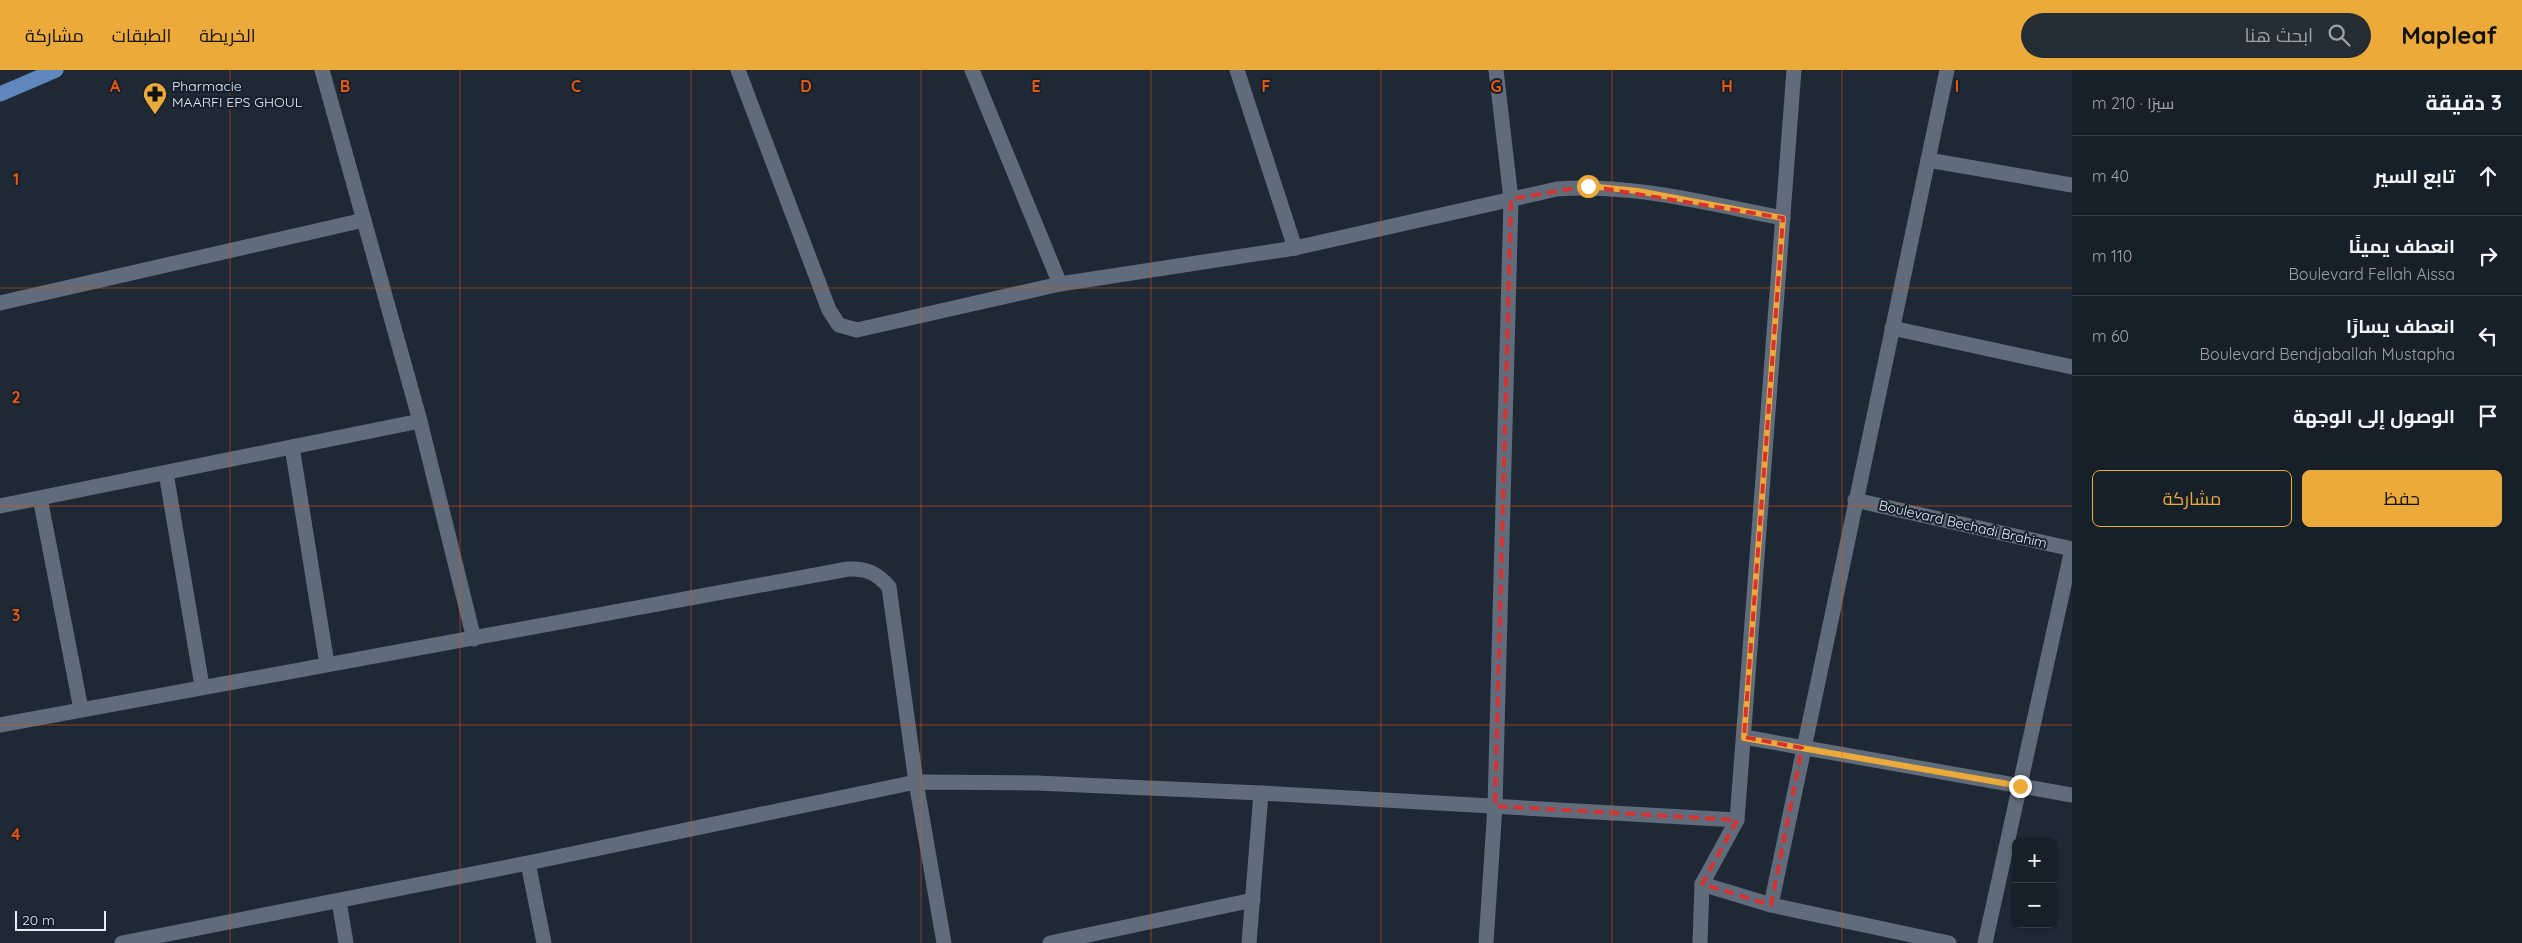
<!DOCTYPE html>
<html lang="ar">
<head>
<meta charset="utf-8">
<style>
	:root { --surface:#171f28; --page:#242c34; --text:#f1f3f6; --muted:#9ea2a8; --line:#363d45; --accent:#ebaa39 }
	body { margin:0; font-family:Quicksand,Cairo,sans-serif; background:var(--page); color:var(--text); direction:rtl }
	.controls { position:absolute; right:15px; bottom:15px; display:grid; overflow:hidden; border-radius:8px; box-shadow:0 1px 4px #0004 }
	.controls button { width:45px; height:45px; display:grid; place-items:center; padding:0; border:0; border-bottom:1px solid var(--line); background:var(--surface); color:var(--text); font:25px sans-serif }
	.scale { position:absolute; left:15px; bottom:12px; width:91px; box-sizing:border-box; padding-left:5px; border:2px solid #e6ecf5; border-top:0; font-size:14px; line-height:18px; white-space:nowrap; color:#e6ecf5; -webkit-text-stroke:4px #161f2c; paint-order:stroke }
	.stop { position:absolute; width:15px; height:15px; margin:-11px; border:4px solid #ebaa39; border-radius:50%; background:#fff }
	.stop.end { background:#ebaa39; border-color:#fff; box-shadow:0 1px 5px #0008 }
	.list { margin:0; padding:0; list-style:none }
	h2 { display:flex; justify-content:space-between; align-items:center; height:65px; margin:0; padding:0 20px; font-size:21px }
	h2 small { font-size:16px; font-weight:400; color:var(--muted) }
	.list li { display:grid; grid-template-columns:32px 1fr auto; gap:15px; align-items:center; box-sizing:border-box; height:80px; padding:0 20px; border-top:1px solid var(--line) }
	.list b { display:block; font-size:19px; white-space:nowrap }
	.list p { margin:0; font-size:16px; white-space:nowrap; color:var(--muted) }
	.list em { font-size:16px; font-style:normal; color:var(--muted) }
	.actions { display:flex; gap:10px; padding:15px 20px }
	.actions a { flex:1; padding:11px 0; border:1px solid var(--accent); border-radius:8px; text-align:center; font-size:18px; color:var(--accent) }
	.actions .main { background:var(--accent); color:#111 }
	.icon { flex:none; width:28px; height:28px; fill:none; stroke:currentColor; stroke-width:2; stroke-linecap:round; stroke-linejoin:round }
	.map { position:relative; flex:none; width:2072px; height:873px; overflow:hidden; direction:ltr }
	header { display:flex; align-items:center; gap:30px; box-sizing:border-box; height:70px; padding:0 25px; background:var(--accent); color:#111 }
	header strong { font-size:24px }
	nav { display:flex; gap:28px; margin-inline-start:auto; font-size:18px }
	.search { width:350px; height:45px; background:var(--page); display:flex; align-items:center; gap:12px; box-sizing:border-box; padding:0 18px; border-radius:28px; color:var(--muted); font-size:19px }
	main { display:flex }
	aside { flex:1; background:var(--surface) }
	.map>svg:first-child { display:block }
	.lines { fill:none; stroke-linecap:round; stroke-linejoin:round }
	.minor { stroke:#606b7b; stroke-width:15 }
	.major { stroke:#6088be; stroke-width:15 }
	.route { stroke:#ebaa39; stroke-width:6 }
	.marked { fill:none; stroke:#d73232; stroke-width:4; stroke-dasharray:10 6; stroke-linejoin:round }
	.grid { fill:none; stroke:#e8590c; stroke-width:1; stroke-opacity:0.55 }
	.labels { text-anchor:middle; stroke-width:4; stroke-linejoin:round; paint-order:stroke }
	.poi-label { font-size:14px; fill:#e6ecf5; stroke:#161f2c; text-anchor:start }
	.street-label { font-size:14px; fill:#e6ecf5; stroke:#161f2c }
	.grid-label { font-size:16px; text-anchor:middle; font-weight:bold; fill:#e8590c; stroke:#161f2c; stroke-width:4; stroke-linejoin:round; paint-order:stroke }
</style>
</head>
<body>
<header>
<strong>Mapleaf</strong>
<div class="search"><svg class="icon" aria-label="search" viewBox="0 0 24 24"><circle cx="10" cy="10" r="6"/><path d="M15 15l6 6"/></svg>ابحث هنا</div>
<nav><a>الخريطة</a><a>الطبقات</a><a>مشاركة</a></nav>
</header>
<main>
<aside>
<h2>3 دقيقة<small>سيرًا · 210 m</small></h2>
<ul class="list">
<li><svg class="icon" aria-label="ahead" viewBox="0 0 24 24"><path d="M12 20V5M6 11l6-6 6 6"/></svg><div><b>تابع السير</b></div><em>40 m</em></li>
<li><svg class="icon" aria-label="right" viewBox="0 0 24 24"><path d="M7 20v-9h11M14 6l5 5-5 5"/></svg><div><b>انعطف يمينًا</b><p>Boulevard Fellah Aissa</p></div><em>110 m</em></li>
<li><svg class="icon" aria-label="left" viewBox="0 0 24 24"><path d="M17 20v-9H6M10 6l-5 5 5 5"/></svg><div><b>انعطف يسارًا</b><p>Boulevard Bendjaballah Mustapha</p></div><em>60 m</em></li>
<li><svg class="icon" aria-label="arrive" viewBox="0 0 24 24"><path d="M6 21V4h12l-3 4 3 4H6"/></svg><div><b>الوصول إلى الوجهة</b></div></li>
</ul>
<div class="actions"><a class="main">حفظ</a><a>مشاركة</a></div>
</aside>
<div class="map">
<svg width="2072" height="873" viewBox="0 0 2072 873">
	<rect width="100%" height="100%" fill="#1f2936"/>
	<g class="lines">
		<g class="minor">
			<path d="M322 0 420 351 474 569"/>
			<path d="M738 0 829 240 839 255 857 260 1060 214 1295 178 1557 119C1632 113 1709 134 1783 148"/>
			<path d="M972 0 1060 214"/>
			<path d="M1237 0 1295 178"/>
			<path d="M1928 90 2072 115"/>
			<path d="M0 233 364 150"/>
			<path d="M1892 258 2072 297"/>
			<path d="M292 377 327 594"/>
			<path d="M166 403 202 616"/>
			<path d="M40 428 81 639"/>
			<path d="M1855 430 2072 479"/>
			<path d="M0 436 420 351"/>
			<path d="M0 655 848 499C866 498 877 503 889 517L916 712 944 873"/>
			<path d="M1744 667 2072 725"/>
			<path d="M528 793 544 873"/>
			<path d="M1702 814 1771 835 1949 873"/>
			<path d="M339 831 346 873"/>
			<path d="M1771 835 1947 0"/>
			<path d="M122 873 528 793 916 712 1036 713 1261 723 1737 750"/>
			<path d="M1050 873 1253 830"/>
			<path d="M1249 873 1261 723"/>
			<path d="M1486 873 1495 736 1511 129 1496 0"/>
			<path d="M1700 873 1702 814 1737 750 1794 0"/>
			<path d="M1985 873 2072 479"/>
		</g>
		<path class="major" d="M0 24 56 0"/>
	</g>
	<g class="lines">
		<path class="route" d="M1588 116 1638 121 1783 148 1744 668 2020 716"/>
	</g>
	<path class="marked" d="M1588 116 1783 148 1744 667 1802 678 1771 835 1702 814 1737 750 1495 736 1511 129Z"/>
	<path class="grid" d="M230 0V873M460 0V873M691 0V873M921 0V873M1151 0V873M1381 0V873M1612 0V873M1842 0V873M0 218H2072M0 436H2072M0 655H2072"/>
	<defs>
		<g id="pharmacy-pin" transform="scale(1.25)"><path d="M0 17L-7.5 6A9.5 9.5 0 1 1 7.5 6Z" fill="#ebaa39" stroke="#161f2c"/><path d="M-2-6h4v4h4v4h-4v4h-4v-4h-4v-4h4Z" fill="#111"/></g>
	</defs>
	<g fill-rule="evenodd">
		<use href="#pharmacy-pin" x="155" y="24"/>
	</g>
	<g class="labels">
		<g class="poi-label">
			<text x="172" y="21">Pharmacie<tspan x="172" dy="16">MAARFI EPS GHOUL</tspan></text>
		</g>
		<g class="street-label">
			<text transform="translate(1963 454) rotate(13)" y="5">Boulevard Bechadi Brahim</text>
		</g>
	</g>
	<g class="grid-label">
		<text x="115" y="22">A</text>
		<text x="345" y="22">B</text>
		<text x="576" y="22">C</text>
		<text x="806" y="22">D</text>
		<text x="1036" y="22">E</text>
		<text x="1266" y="22">F</text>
		<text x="1496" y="22">G</text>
		<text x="1727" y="22">H</text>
		<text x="1957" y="22">I</text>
		<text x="16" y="115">1</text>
		<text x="16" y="333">2</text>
		<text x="16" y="551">3</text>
		<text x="16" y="770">4</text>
	</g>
</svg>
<div class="controls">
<button>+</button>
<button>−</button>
</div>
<div class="scale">20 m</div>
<div class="stop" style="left:1588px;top:116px"></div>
<div class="stop end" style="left:2020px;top:716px"></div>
</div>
</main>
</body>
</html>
